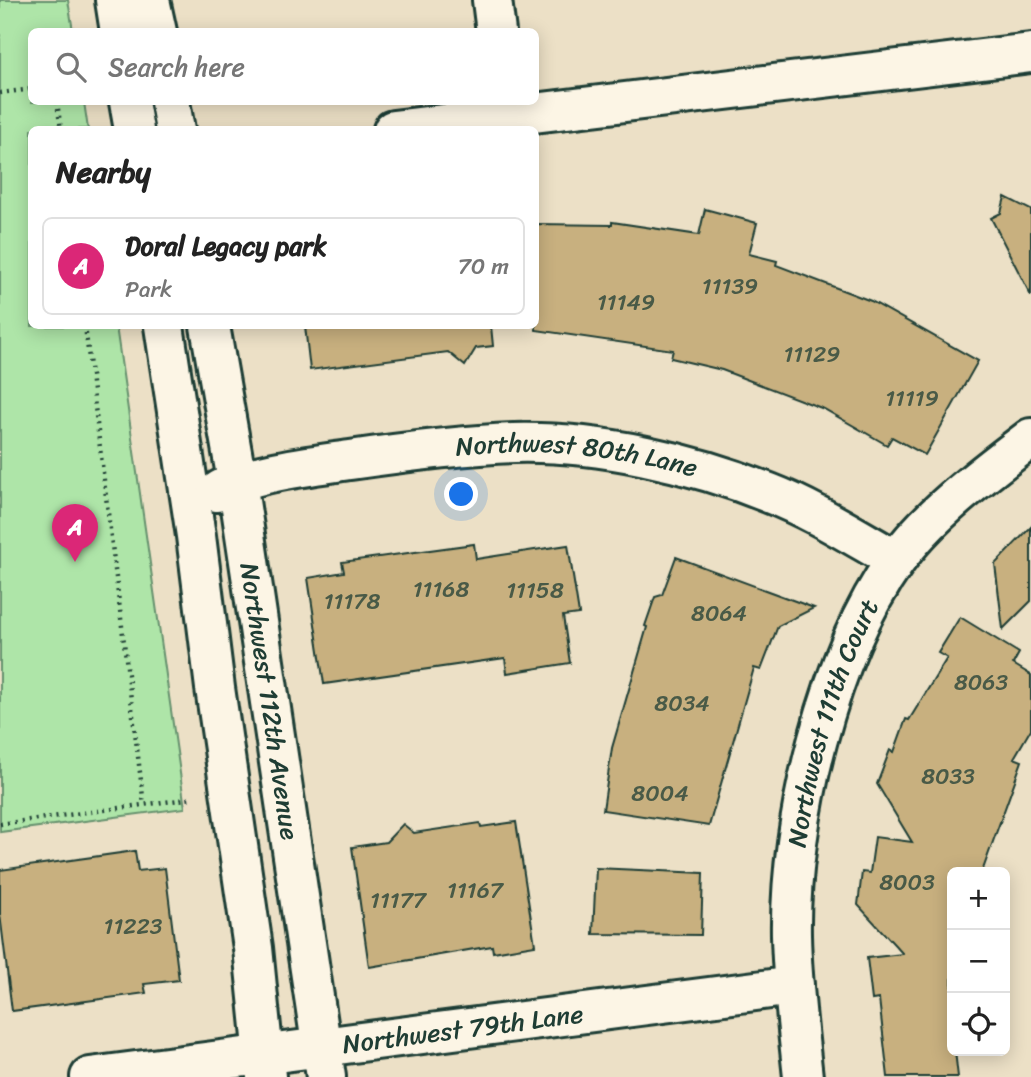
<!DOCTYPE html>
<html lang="en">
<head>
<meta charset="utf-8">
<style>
	:root { --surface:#fff; --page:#f2f2f2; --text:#222; --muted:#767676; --line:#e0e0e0; --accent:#db2777 }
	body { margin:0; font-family:Sriracha,sans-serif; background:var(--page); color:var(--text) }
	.controls { position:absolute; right:21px; bottom:21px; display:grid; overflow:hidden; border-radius:10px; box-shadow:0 4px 18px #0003 }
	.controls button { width:63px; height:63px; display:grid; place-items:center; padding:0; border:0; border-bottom:2px solid var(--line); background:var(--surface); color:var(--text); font:35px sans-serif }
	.you { position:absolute; left:462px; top:495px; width:24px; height:24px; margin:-18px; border:5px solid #fff; border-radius:50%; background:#1a73e8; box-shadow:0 0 0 10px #1a73e833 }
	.badge { display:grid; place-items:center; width:46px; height:46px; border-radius:50%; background:var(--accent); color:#fff; font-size:23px; font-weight:700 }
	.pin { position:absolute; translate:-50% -58px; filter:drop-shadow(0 2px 4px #0008) }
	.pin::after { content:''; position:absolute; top:37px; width:24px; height:21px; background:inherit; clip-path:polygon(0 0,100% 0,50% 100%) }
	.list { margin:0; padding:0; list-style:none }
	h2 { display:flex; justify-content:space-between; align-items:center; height:91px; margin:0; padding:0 28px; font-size:30px }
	h2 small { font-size:23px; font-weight:400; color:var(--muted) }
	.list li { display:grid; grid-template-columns:46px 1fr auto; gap:21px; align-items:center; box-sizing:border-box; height:98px; margin:0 14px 14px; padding:0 14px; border:2px solid var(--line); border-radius:10px }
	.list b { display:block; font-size:26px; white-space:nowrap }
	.list p { margin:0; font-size:23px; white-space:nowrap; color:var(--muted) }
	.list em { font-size:23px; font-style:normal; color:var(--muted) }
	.icon { flex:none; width:38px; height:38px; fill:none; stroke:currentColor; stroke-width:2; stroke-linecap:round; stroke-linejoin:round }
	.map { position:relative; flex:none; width:1031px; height:1077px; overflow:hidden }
	.search { position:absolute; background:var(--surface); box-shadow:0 4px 18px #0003; left:28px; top:28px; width:511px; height:77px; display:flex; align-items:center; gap:18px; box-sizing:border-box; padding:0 24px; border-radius:10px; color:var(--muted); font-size:26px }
	.panel { position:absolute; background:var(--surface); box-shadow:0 4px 18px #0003; left:28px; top:126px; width:511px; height:203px; border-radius:10px }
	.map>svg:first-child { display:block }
	.green { fill:#aee5a8; stroke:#66916e; stroke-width:2 }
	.building { fill:#c8b07f; stroke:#1f3d34; stroke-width:2 }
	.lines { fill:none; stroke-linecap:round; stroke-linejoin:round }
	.minor-casing { stroke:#1f3d34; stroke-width:44 }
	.path { stroke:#1f3d34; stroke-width:4.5; stroke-dasharray:2 5; stroke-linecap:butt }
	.minor { stroke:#fcf5e5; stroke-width:38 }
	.labels { text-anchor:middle; stroke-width:6; stroke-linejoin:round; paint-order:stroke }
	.number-label { font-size:23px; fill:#495a47 }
	.street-label { font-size:26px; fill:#1f3d34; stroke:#fcf5e5 }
</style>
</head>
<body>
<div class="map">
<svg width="1031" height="1077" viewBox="0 0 1031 1077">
	<rect width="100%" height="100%" fill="#ece0c6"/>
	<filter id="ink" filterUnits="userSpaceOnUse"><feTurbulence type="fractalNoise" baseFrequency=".0143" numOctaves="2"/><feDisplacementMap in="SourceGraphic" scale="14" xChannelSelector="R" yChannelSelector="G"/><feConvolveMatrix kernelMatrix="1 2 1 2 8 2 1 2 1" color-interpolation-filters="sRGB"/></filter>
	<g filter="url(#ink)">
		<path class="green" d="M0 0H68L73 31 32 32V102H84L88 129 32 130V326H116L185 808 0 832Z"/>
		<g class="building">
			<path d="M1005 197 1031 210V296L991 218 1001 213Z"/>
			<path d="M705 209 757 223 749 254 777 261 776 265 871 301 978 361 925 455 892 437 887 445 824 409 722 370 671 358 673 350 536 330V224L612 225V222L699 235Z"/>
			<path d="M305 326H491L493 346 476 348 465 366 448 352 310 370Z"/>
			<path d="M1031 527V601L1003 629 995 564Z"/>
			<path d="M474 544 476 559 568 545 579 614 563 616 570 663 507 673 505 658 324 684 308 578 344 572 342 562Z"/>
			<path d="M676 557 814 608 778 626 761 670 754 668 709 826 603 810 612 748 647 627 645 626 655 597 662 595Z"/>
			<path d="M960 617 1019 653 1013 664 1031 675V729L1014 758 1022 761 982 872H952V1051H955L958 1077H888L879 999 872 1000 867 958 903 954 858 905 862 872 870 873 875 837 912 842 877 784 890 750 894 752 906 719 909 720 947 658 938 653Z"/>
			<path d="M516 822 535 945 493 952 492 946 369 967 352 847 386 842 403 824 414 833 480 823 481 827Z"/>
			<path d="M135 851 138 871 165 868 179 980 144 984 146 993 12 1011 0 914V870Z"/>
			<path d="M596 868 703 873 701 935 593 934Z"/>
		</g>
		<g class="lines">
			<g class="minor-casing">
				<g id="minor">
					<path d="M115 0 120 32"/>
					<path d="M150 0 157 32"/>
					<path d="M492 0 496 32"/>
					<path d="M129 102 134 130"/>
					<path d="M170 102 175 130"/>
					<path d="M509 116 1031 53"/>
					<path d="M393 130 509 116 506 102"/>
					<path d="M164 326 196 536 215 688 253 948 266 1077"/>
					<path id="s1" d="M210 326 237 481 326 1077"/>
					<path id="s2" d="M217 492C244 473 316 465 350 460 405 452 459 445 514 443 598 441 692 462 769 493 813 510 855 537 896 560"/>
					<path id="s3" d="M90 1077 794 986"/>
					<path id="s4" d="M803 1077C798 1030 792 982 791 935 789 821 829 655 895 562 927 516 986 472 1031 438"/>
				</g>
			</g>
			<g class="path">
				<path d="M0 93 32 89"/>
				<path d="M57 102 61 130"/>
				<path d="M85 326 144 805"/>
				<path d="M0 824 194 798"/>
			</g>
			<use href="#minor" class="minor"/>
		</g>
	</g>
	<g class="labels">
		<g class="number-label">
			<text x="730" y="294">11139</text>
			<text x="626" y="310">11149</text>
			<text x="812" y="362">11129</text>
			<text x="912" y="406">11119</text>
			<text x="441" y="597">11168</text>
			<text x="535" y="598">11158</text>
			<text x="352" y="609">11178</text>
			<text x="719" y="621">8064</text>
			<text x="981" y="690">8063</text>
			<text x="682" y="711">8034</text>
			<text x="948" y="784">8033</text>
			<text x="660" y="801">8004</text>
			<text x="907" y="890">8003</text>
			<text x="475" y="898">11167</text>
			<text x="398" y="908">11177</text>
			<text x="133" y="934">11223</text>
		</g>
		<g class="street-label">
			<text dy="9" stroke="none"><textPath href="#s2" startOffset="366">Northwest 80th Lane</textPath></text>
			<text dy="9" stroke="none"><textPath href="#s1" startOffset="380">Northwest 112th Avenue</textPath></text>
			<text dy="9" stroke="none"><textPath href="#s4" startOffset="360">Northwest 111th Court</textPath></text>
			<text dy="9" stroke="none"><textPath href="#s3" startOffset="376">Northwest 79th Lane</textPath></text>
		</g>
	</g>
</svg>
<div class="controls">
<button>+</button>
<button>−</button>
<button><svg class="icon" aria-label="locate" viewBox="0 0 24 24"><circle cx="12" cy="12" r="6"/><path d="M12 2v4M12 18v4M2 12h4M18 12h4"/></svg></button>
</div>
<div class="you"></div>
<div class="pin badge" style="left:75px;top:562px">A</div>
<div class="search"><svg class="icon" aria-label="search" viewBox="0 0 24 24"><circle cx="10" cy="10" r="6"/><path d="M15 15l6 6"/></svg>Search here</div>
<section class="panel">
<h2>Nearby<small></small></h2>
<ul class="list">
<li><span class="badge">A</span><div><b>Doral Legacy park</b><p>Park</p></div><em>70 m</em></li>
</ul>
</section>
</div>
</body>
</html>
